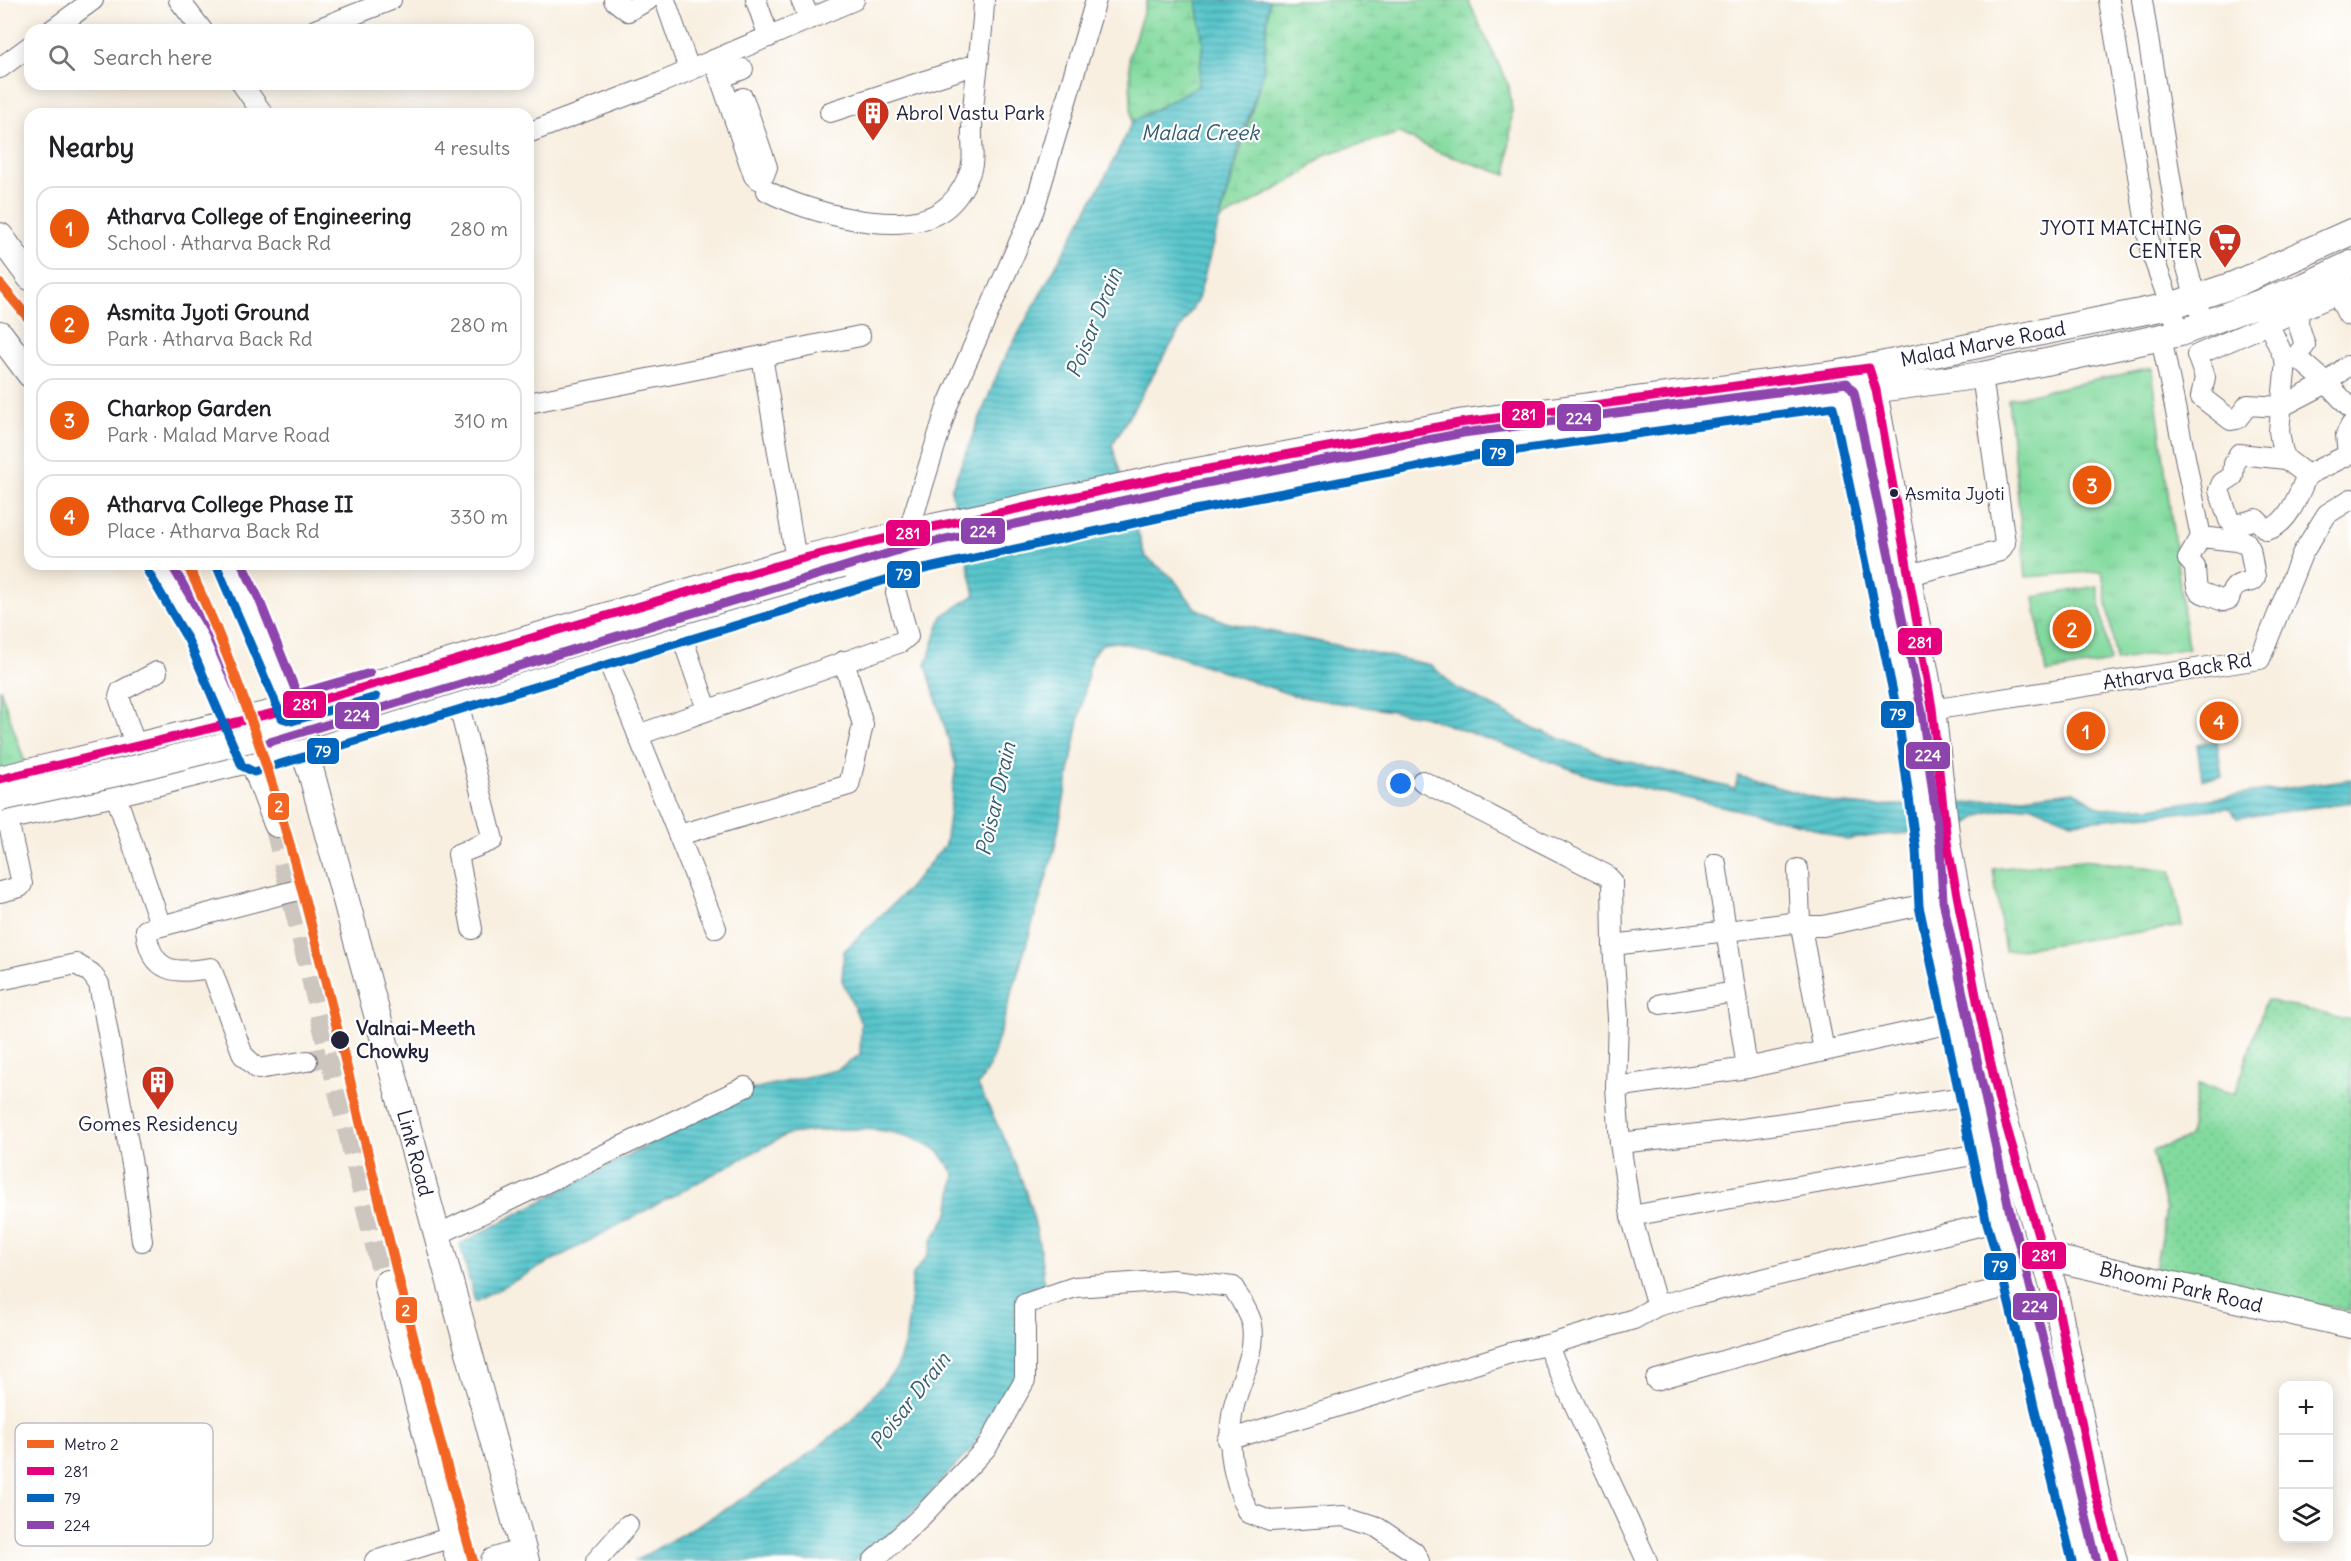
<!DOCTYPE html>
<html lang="en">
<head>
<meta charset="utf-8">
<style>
	:root { --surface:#fff; --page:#f6f6f6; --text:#202124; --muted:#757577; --line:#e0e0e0; --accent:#ea580c }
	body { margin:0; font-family:Delius,sans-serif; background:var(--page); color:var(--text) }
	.controls { position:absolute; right:18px; bottom:18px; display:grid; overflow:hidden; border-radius:12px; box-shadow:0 3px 15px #0003 }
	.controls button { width:54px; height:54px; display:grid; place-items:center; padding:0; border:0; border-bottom:2px solid var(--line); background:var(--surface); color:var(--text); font:30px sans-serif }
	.you { position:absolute; left:1401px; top:784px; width:21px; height:21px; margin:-15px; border:4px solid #fff; border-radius:50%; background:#1a73e8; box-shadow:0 0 0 9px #1a73e833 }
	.badge { display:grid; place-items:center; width:39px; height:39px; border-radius:50%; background:var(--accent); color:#fff; font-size:20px; font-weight:700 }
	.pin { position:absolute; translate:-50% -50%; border:3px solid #fff; box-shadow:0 2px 6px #0006 }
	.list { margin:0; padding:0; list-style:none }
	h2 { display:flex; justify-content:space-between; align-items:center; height:78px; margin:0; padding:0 24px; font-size:26px }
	h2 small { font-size:20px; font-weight:400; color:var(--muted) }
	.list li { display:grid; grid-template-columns:39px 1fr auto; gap:18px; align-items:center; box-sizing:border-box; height:84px; margin:0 12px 12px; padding:0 12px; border:2px solid var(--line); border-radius:18px }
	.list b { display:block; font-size:22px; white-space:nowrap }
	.list p { margin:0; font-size:20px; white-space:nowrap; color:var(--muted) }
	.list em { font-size:20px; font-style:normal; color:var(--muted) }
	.icon { flex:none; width:33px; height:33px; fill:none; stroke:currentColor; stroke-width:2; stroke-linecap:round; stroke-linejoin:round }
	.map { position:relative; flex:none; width:2351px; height:1561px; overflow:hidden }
	.search { position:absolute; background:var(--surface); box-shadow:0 3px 15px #0003; left:24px; top:24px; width:510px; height:66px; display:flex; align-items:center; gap:15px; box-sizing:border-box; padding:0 21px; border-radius:18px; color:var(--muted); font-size:22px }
	.panel { position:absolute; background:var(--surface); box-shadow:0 3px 15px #0003; left:24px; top:108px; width:510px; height:462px; border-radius:18px }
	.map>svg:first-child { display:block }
	.grass { fill:url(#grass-dots); stroke:#527e6c; stroke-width:1.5 }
	.wetland { fill:url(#wetland-marsh); stroke:#527e6c; stroke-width:1.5 }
	.park { fill:url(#park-tufts); stroke:#527e6c; stroke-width:1.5 }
	.water { fill:url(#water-rules); stroke:#3d7484; stroke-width:1.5 }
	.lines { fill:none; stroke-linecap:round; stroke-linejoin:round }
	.minor-tunnel { stroke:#cdc6bf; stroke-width:20; stroke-dasharray:20 10; stroke-linecap:butt }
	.major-tunnel { stroke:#cdc6bf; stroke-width:26; stroke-dasharray:26 13; stroke-linecap:butt }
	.minor-casing { stroke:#6d6a75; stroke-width:22 }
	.major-casing { stroke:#6d6a75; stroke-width:28 }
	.minor { stroke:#fff; stroke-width:20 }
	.major { stroke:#fff; stroke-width:26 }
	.major-bridge-casing { stroke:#6d6a75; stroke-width:28; stroke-linecap:butt }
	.major-bridge { stroke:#fff; stroke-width:26 }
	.bus-1-casing { stroke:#fff; stroke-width:14 }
	.bus-2-casing { stroke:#fff; stroke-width:14 }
	.bus-3-casing { stroke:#fff; stroke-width:14 }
	.bus-1 { stroke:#e5007d; stroke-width:9 }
	.bus-2 { stroke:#0065bd; stroke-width:9 }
	.bus-3 { stroke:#8e44ad; stroke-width:9 }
	.metro-1-casing { stroke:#fff; stroke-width:15 }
	.metro-1 { stroke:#f26522; stroke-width:10 }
	.bus-dot { fill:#22223b; stroke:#fff; stroke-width:2 }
	.labels { text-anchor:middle; stroke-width:4.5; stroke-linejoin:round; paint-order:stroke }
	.bus-label { font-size:18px; fill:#22223b; stroke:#fff; text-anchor:start }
	.poi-label { font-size:20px; fill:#22223b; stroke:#fff; text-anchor:start }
	.street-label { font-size:20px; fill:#22223b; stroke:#fff }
	.stop-label { font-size:20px; font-weight:bold; fill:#22223b; stroke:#fff; text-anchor:start }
	.water-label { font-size:21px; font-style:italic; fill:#355b6e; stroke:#fff }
	.key { fill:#fff; stroke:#bdbdc4; stroke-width:1.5 }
	.key-label { font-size:16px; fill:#22223b }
	.line-badge { stroke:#fff; stroke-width:2 }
	.badge-label { font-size:16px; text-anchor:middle; font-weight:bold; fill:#fff }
</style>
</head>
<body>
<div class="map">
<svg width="2351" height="1561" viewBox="0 0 2351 1561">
	<defs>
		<pattern id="grass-dots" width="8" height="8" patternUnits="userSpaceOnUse" patternTransform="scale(1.5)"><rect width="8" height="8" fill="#82da9e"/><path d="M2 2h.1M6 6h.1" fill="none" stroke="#70bb89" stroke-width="1.8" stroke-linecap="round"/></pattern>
		<pattern id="wetland-marsh" width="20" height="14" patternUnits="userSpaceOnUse" patternTransform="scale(1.5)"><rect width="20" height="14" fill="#82da9e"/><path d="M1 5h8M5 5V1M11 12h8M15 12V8" fill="none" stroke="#70bb89"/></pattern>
		<pattern id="park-tufts" width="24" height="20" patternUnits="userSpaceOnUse" patternTransform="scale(1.5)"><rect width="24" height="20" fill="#82da9e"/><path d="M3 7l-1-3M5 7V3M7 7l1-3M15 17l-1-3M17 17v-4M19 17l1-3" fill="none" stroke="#70bb89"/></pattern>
		<pattern id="water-rules" width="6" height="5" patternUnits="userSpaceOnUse" patternTransform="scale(1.5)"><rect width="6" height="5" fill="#58c6cc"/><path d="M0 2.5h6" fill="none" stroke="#48a0a7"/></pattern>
	</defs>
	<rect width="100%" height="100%" fill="#fff"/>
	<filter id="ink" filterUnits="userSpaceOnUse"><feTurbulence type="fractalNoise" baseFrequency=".0167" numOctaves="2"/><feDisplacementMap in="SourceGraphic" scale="12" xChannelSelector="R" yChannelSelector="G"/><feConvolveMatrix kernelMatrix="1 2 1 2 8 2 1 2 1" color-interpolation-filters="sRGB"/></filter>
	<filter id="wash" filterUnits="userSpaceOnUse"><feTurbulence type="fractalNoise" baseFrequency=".008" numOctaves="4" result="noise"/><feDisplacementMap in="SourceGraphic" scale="24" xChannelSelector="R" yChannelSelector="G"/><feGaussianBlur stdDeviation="1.35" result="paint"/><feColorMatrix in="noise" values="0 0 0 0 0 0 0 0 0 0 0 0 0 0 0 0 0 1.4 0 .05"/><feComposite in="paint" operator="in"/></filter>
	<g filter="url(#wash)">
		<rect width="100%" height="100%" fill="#f8efe0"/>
		<path class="grass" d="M2266 1000 2351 1020V1311L2155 1270 2166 1211 2152 1151 2189 1138 2198 1084 2235 1094Z"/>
		<g class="wetland">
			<path d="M1147 0H1197L1203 43 1198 86 1132 122 1129 56Z"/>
			<path d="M1269 0H1468L1509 86 1512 112 1507 175 1438 152 1400 133 1326 154 1300 176 1220 220 1263 73Z"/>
		</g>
		<g class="park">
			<path d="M2152 368 2188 648 2116 661 2102 571 2026 577 2008 399Z"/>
			<path d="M2097 586 2110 662 2046 673 2034 597Z"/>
			<path d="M0 688 28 772 0 779Z"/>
			<path d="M2082 860 2171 870 2182 926 2005 951 1993 869Z"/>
		</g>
		<g class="water">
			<path d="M1197 0H1269L1263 73 1242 137 1198 299 1112 445 1145 556 1173 578 1195 608 1225 622 1431 665 1455 687 1536 729 1603 755 1735 789 1738 776 1833 803 1868 806 1970 803 2074 791 2102 809 2162 806 2351 779V802L2237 818 2229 808 2072 822 2030 805 1984 813 1958 830 1880 835 1846 840 1805 825 1593 777 1423 716 1295 696 1162 651 1116 642 1102 644 1091 657 1054 852 991 1063 978 1086C1013 1154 1038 1205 1044 1283L1019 1296 1014 1315 1027 1325 1020 1371 995 1405 972 1448 910 1515 875 1548 854 1561H635L729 1507 789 1469 850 1422 897 1368 906 1339 913 1274 928 1255 932 1240 949 1213 955 1174C949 1167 943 1154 935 1149 892 1122 835 1128 788 1134L475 1302 460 1244 753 1089 837 1070 860 1055 861 1023 842 980 844 951 906 891 945 845 956 765 926 665 942 616 975 595 951 490 1001 365 1108 172 1132 122 1198 86 1203 43Z"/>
			<path d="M2217 741 2222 777 2202 779 2197 744Z"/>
		</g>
	</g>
	<g filter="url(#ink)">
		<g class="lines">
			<path class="minor-tunnel" d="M307 1061 333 1055"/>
			<path class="major-tunnel" d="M277 824 387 1283"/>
			<g class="minor-casing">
				<g id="minor">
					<path d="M179 0 202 30"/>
					<path d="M614 0 628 11 648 0"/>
					<path d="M665 0 689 69"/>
					<path d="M756 0 769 37"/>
					<path d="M801 0 810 19"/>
					<path d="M2109 0 2150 248 2180 333"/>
					<path d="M2142 0 2181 246 2199 310"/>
					<path d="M52 30 93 0"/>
					<path d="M315 30 391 0"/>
					<path d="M714 60 754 176 758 179 764 175 767 167 743 98"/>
					<path d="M0 68 30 46"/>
					<path d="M720 78 743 69"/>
					<path d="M242 84 263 114"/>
					<path d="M830 112 977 64"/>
					<path d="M528 133 660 83 854 0"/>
					<path d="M767 191C807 212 898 238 940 212 953 204 962 191 968 177 976 161 971 145 972 128 973 85 983 42 984 0"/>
					<path d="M2351 288 2197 355 2205 377 2201 397 2231 420 2237 419 2248 405 2281 407 2327 383 2351 409"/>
					<path d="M2337 294 2348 315 2351 316"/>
					<path d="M2299 311 2298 323 2305 345 2298 354V358L2327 383 2347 366H2351"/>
					<path d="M2264 314 2286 362 2279 431 2282 449 2286 459 2307 475 2348 455 2346 435 2351 425"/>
					<path d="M2161 337 2201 537 2188 559 2195 567C2197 597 2195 589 2223 601L2229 599C2233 585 2238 584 2252 581L2255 577 2250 549 2246 542 2201 537"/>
					<path d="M762 356 860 336"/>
					<path d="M528 403 762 356 796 560"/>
					<path d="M2286 459 2239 454 2234 464 2233 476 2222 483 2219 490 2229 520 2235 525 2256 519 2267 530C2288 525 2299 494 2307 475"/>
					<path d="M908 533 948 404 1034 209 1096 0"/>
					<path d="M1909 575 2000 551 2005 543 1982 375"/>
					<path d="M680 631 707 709"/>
					<path d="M605 653 716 928"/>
					<path d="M457 698 493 840 458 854 472 929"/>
					<path d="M1918 712 2260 659 2302 554 2327 514 2351 499"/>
					<path d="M638 735 901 642 908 636 896 593"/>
					<path d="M136 747 119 697 121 691 157 672"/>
					<path d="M1422 781 1606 875 1612 881 1613 945 1618 1018 1616 1087 1620 1143 1631 1216 1657 1306"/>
					<path d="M115 793 158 918"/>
					<path d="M679 835 849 785 863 725 844 661"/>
					<path d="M1716 864 1747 1068"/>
					<path d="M1798 869 1800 922 1824 1051"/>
					<path d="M294 891 146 930C151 974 175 974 211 968L243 1055 258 1069 307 1061"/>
					<path d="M0 892 20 887 22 884 7 816"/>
					<path d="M1613 945 1800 922 1807 926H1823L1931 903"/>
					<path d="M0 980 76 964 91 973 99 984 133 1170 142 1241"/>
					<path d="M1661 1004 1735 992"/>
					<path d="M1616 1087 1747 1068 1969 1019"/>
					<path d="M1620 1143 1742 1129 1972 1096"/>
					<path d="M1631 1216 1984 1153"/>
					<path d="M437 1235 745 1087"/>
					<path d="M1547 1345 1634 1319 1657 1306 1693 1296 1999 1221"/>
					<path d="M1656 1380 1837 1328 2016 1285"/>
					<path d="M1228 1440 1514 1352 1547 1345 1647 1561"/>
					<path d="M375 1561 452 1537"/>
					<path d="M596 1561 628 1525"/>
					<path d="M873 1561 922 1516 987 1447 1025 1380V1304L1075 1287 1173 1280 1233 1287C1239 1298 1250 1313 1252 1325 1256 1348 1245 1371 1238 1392 1224 1431 1230 1476 1249 1513L1270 1521 1344 1516 1375 1526 1414 1552 1419 1561"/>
				</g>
			</g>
			<g class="major-casing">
				<g id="major">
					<path d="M0 236 30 277"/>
					<path d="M0 334 30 374"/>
					<path d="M1871 375 1932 708 1947 842 1978 1006 1999 1101 2055 1293 2096 1495 2114 1561"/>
					<path d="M1837 379 1910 714 1928 848 1931 903 1999 1221 2012 1264 2084 1561"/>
					<path d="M157 564 199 635 253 760 277 824"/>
					<path d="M229 564 248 603 311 772 526 1561"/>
					<path d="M0 779 290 709 796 560 933 527 1175 475 1459 423 1836 374 2170 306 2233 285 2351 232"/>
					<path d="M0 818 115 793 303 746 912 559 1183 500 1465 445 1982 375 2075 356 2180 333 2305 286 2351 264"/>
					<path d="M2030 1260 2044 1256 2351 1325"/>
					<path d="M387 1283 459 1561"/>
					<path d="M494 1561 523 1552"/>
				</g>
			</g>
			<use href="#minor" class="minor"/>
			<use href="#major" class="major"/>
			<g class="major-bridge-casing">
				<path id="major-bridge" d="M0 798 121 772 312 723 582 640 842 564"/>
			</g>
			<use href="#major-bridge" class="major-bridge"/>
			<g class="bus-1-casing">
				<path id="bus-1" d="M0 779 290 709 796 560 933 527 1175 475 1459 423 1869 368 1876 390 1932 708 1947 842 1978 1006 1999 1101 2055 1293 2096 1495 2114 1561"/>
			</g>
			<g class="bus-2-casing">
				<g id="bus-2">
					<path d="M218 569 282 718 292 721 376 697"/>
					<path d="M147 570 188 640 242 766 254 772 915 571 1185 512 1467 457 1833 407 1898 716 1916 849 1919 906 1987 1224 2000 1267 2072 1561"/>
				</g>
			</g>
			<g class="bus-3-casing">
				<g id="bus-3">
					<path d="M171 564 210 630 260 745 909 547 1181 488 1463 433 1847 383 1854 392 1922 712 1940 846 1943 901 2011 1218 2024 1261 2096 1558"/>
					<path d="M242 564 259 599 297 694 370 673"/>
				</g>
			</g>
			<use href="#bus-1" class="bus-1"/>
			<use href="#bus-2" class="bus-2"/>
			<use href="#bus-3" class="bus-3"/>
			<g class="metro-1-casing">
				<g id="metro-1">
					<path d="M0 284 30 320"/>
					<path d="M187 564C265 725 302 888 345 1060 386 1228 426 1395 473 1561"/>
				</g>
			</g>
			<use href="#metro-1" class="metro-1"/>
		</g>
	</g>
	<defs>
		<g id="building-pin" transform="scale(1.725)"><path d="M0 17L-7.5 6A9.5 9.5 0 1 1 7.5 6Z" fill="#c8321e" stroke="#fff"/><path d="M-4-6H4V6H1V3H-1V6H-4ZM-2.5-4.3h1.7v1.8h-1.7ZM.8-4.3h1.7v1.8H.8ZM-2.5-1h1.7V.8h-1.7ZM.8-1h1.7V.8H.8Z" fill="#fff"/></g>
		<g id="supermarket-pin" transform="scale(1.725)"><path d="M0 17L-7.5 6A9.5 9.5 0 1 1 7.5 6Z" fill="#c8321e" stroke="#fff"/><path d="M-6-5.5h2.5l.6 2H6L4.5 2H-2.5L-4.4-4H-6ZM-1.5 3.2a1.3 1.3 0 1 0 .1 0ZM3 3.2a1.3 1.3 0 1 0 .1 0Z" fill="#fff"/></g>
	</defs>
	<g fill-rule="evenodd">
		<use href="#building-pin" x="873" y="113"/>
		<use href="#supermarket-pin" x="2225" y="240"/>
		<use href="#building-pin" x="158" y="1082"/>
	</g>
	<g class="bus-dot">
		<circle cx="1894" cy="493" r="5"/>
		<circle cx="340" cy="1040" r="10"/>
	</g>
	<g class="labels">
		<g class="bus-label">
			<text x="1905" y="500">Asmita Jyoti</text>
		</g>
		<g class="poi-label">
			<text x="896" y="120">Abrol Vastu Park</text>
			<text x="2202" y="235" text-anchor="end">JYOTI MATCHING<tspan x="2202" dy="23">CENTER</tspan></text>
			<text x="158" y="1131" text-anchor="middle">Gomes Residency</text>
		</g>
		<g class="street-label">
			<text transform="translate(1983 344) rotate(-11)" y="7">Malad Marve Road</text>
			<text transform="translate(2177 671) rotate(-9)" y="7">Atharva Back Rd</text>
			<text transform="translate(415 1153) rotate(75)" y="7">Link Road</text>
			<text transform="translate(2181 1287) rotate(13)" y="7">Bhoomi Park Road</text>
		</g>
		<g class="stop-label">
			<text x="356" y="1035">Valnai-Meeth<tspan x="356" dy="23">Chowky</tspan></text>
		</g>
		<g class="water-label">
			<text x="1200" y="140">Malad Creek</text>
			<text transform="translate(1094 323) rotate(-68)" y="7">Poisar Drain</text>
			<text transform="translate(996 799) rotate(-77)" y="7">Poisar Drain</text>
			<text transform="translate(910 1401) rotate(-52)" y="7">Poisar Drain</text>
		</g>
	</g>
	<rect x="15" y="1423" width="198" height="123" rx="9" class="key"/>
	<rect x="27" y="1440" width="27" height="8" fill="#f26522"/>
	<rect x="27" y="1467" width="27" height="8" fill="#e5007d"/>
	<rect x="27" y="1494" width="27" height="8" fill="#0065bd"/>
	<rect x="27" y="1521" width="27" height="8" fill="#8e44ad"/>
	<g class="key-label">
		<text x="64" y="1450">Metro 2</text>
		<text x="64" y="1477">281</text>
		<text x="64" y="1504">79</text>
		<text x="64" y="1531">224</text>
	</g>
	<g class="line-badge">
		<rect x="1501" y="400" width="45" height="29" rx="6" fill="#e5007d"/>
		<rect x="1556" y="403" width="46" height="29" rx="6" fill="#8e44ad"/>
		<rect x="1481" y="438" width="34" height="29" rx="6" fill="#0065bd"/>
		<rect x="960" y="517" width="46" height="28" rx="6" fill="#8e44ad"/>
		<rect x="885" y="519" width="46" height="28" rx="6" fill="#e5007d"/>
		<rect x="886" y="560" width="35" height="29" rx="6" fill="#0065bd"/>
		<rect x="1897" y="627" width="46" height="29" rx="6" fill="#e5007d"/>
		<rect x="282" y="690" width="45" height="29" rx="6" fill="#e5007d"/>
		<rect x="1880" y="700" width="35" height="29" rx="6" fill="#0065bd"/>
		<rect x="334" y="701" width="46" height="29" rx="6" fill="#8e44ad"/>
		<rect x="306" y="737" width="34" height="28" rx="6" fill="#0065bd"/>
		<rect x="1905" y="741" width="46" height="29" rx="6" fill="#8e44ad"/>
		<rect x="267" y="792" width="23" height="29" rx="6" fill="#f26522"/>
		<rect x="2021" y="1241" width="46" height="29" rx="6" fill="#e5007d"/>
		<rect x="1983" y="1252" width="34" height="29" rx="6" fill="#0065bd"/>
		<rect x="2012" y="1292" width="46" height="29" rx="6" fill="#8e44ad"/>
		<rect x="395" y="1296" width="23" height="28" rx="6" fill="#f26522"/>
	</g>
	<g class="badge-label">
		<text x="1524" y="420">281</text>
		<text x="1579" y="424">224</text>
		<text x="1498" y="459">79</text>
		<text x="983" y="537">224</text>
		<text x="908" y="539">281</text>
		<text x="904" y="580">79</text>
		<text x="1920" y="648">281</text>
		<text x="305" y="710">281</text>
		<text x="1898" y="720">79</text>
		<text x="357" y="721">224</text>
		<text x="323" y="757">79</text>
		<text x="1928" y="761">224</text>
		<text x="279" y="812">2</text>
		<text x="2044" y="1261">281</text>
		<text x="2000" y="1272">79</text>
		<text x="2035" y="1312">224</text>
		<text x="406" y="1316">2</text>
	</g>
</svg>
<div class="controls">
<button>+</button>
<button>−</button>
<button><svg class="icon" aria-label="layers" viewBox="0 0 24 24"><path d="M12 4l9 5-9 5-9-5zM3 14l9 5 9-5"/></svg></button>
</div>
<div class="you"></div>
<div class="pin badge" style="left:2086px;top:731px">1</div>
<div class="pin badge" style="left:2072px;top:629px">2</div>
<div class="pin badge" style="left:2092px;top:485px">3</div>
<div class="pin badge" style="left:2219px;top:721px">4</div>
<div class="search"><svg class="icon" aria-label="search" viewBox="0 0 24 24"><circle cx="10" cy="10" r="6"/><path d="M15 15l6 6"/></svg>Search here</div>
<section class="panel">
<h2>Nearby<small>4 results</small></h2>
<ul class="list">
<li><span class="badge">1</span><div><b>Atharva College of Engineering</b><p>School · Atharva Back Rd</p></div><em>280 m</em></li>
<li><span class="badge">2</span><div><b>Asmita Jyoti Ground</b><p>Park · Atharva Back Rd</p></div><em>280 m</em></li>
<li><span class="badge">3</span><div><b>Charkop Garden</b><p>Park · Malad Marve Road</p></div><em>310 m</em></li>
<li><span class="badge">4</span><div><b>Atharva College Phase II</b><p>Place · Atharva Back Rd</p></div><em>330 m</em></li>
</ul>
</section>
</div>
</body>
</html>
